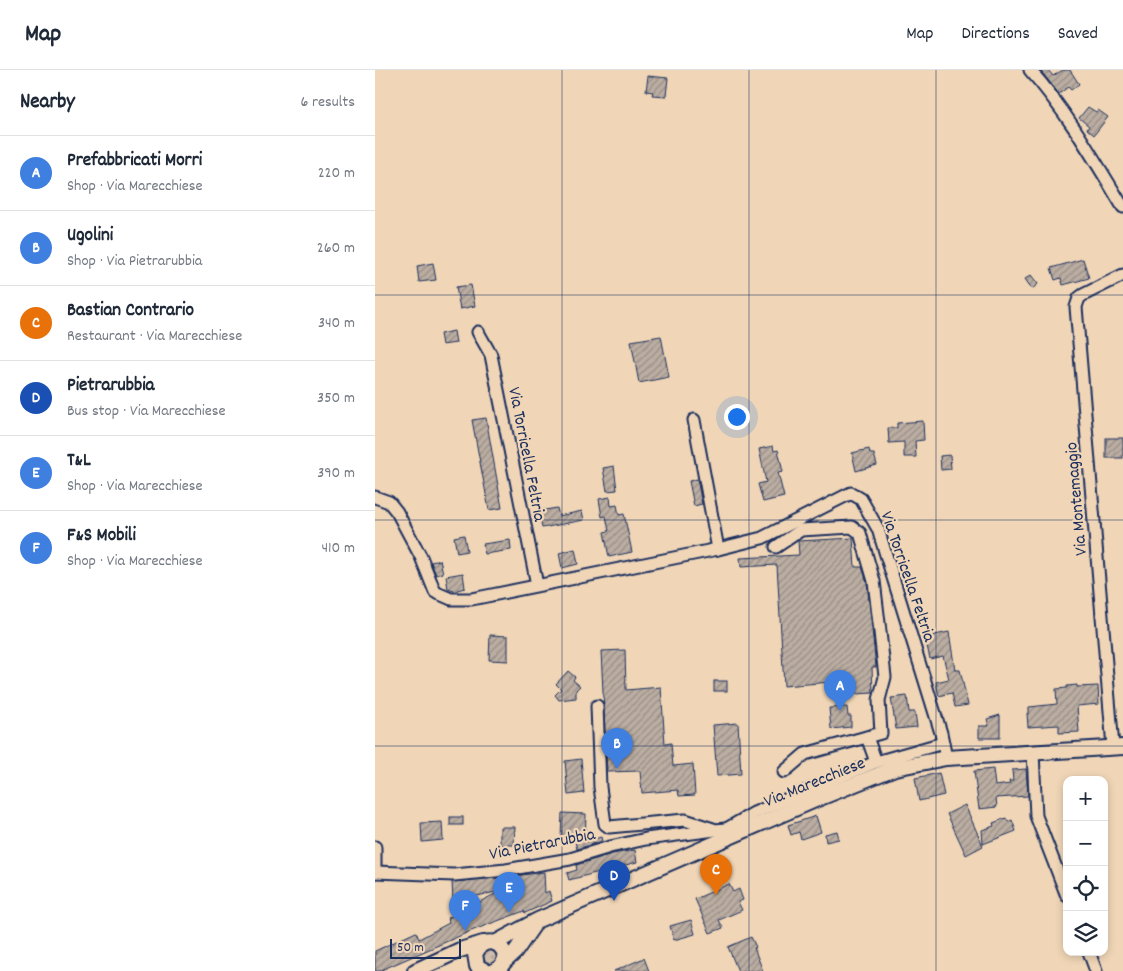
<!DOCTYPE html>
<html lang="en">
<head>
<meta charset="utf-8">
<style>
	:root { --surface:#fff; --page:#f2f2f3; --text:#1f2937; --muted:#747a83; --line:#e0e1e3; --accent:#111827 }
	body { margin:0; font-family:Dekko,sans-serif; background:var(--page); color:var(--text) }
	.controls { position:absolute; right:15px; bottom:15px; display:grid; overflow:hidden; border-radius:10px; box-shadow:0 2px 8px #0003 }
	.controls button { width:45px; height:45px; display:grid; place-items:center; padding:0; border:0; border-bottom:1px solid var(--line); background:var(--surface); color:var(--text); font:25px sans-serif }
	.scale { position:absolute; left:15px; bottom:12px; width:71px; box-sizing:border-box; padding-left:5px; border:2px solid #1b2f5e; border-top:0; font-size:14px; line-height:18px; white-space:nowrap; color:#1b2f5e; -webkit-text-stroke:4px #f0d6b7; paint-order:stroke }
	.you { position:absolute; left:361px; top:346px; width:18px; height:18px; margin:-12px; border:4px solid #fff; border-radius:50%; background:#1a73e8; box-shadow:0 0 0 8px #1a73e833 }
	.badge { display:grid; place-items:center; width:32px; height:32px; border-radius:50%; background:var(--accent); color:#fff; font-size:16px; font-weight:700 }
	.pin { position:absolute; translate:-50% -41px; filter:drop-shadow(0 1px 2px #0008) }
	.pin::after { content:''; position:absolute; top:26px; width:18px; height:15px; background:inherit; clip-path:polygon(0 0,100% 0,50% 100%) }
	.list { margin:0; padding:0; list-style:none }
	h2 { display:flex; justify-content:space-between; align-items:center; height:65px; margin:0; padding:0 20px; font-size:21px }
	h2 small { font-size:16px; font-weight:400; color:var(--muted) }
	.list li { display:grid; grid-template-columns:32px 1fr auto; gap:15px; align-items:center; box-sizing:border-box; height:75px; padding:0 20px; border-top:1px solid var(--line) }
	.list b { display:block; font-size:19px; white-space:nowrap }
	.list p { margin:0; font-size:16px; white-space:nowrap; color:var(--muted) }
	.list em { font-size:16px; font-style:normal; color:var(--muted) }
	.icon { flex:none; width:28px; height:28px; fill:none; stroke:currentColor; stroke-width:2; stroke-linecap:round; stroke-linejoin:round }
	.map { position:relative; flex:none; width:748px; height:901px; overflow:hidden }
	header { display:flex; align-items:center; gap:30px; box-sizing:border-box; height:70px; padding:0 25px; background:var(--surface); border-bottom:1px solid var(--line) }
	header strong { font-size:24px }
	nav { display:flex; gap:28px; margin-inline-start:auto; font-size:18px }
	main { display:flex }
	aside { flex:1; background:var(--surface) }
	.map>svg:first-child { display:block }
	.grass { fill:url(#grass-dots); stroke:#767684 }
	.building { fill:url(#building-hatch); stroke:#1b2f5e }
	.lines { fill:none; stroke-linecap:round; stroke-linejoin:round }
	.minor-casing { stroke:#1b2f5e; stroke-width:15 }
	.major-casing { stroke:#1b2f5e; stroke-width:18 }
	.minor { stroke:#f0d6b7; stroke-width:11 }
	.major { stroke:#f0d6b7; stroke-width:14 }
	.grid { fill:none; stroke:#1b2f5e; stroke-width:1; stroke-opacity:0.55 }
	.labels { text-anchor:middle; stroke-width:4.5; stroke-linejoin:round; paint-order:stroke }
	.street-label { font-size:18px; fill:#1b2f5e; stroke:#f0d6b7 }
</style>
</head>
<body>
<header>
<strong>Map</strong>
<nav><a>Map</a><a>Directions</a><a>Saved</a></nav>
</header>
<main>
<aside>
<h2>Nearby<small>6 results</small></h2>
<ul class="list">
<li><span class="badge" style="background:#3f7fe0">A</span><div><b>Prefabbricati Morri</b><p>Shop · Via Marecchiese</p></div><em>220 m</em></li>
<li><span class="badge" style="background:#3f7fe0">B</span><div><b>Ugolini</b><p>Shop · Via Pietrarubbia</p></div><em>260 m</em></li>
<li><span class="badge" style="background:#e8710a">C</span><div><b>Bastian Contrario</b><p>Restaurant · Via Marecchiese</p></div><em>340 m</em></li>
<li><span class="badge" style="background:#1a4fb4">D</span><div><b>Pietrarubbia</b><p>Bus stop · Via Marecchiese</p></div><em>350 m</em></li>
<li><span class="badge" style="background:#3f7fe0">E</span><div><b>T&amp;L</b><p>Shop · Via Marecchiese</p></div><em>390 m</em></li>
<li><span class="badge" style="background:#3f7fe0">F</span><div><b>F&amp;S Mobili</b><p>Shop · Via Marecchiese</p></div><em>410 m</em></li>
</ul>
</aside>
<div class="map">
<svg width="748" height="901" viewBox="0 0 748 901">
	<defs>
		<pattern id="grass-dots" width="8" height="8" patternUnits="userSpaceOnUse" patternTransform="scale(1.25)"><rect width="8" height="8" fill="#d1beaa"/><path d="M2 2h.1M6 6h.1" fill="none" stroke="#a99b8e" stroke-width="1.8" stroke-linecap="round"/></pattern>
		<pattern id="building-hatch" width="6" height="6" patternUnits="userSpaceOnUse" patternTransform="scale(1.25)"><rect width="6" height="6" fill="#bbada1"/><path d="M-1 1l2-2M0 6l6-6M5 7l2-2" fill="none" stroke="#978d86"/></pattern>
	</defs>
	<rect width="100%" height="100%" fill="#f0d6b7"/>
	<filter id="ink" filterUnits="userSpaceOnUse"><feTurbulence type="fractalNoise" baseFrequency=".02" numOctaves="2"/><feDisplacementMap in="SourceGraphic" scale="10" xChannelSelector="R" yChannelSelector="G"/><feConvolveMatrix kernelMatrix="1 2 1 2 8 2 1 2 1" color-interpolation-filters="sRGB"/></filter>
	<g filter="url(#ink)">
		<circle class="grass" cx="115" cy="887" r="8"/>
		<g class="building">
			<path d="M665 0H673L678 6 688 0H695L704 14 696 20 693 17 684 24Z"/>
			<path d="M273 6 293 8 291 26 277 25 278 22 271 21Z"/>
			<path d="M713 37 721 42 723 40 733 47 719 65 712 59 714 56 704 48Z"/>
			<path d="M708 189 714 208 688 215 686 208 680 210 676 198Z"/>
			<path d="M58 193 61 210 44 212 42 196Z"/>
			<path d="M656 205 663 214 657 219 650 209Z"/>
			<path d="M96 215 100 236 85 239 81 217Z"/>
			<path d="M79 261 81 273 67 275 65 264Z"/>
			<path d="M286 266 294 307 264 313 256 271Z"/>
			<path d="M111 348 127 438 114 440 97 350Z"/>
			<path d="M548 351 549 370 540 371 541 387H529V372L514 373 513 358H522V353Z"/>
			<rect x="731" y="368" width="17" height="20"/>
			<path d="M398 376 399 381 403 380 408 402 403 403 409 427 388 432 383 414 391 412 384 379Z"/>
			<path d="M494 379 495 384H499L502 395 481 401 477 383Z"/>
			<path d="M575 385 576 399 566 400 565 386Z"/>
			<path d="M239 396 242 420 232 421 228 398Z"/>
			<path d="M322 409 327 434 319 436 314 411Z"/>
			<path d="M235 427 236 436 242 435 244 445 249 444 257 482 234 487 229 462 234 461 231 446 227 447 224 429Z"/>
			<path d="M182 438 184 446 207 441 209 450 167 458 164 441Z"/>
			<path d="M89 465 92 481 82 483 79 467Z"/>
			<path d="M478 468 480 497H487L492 512 501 597H497L498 623 481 624 480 610 409 616 402 495 366 497 365 488 424 485 423 471Z"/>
			<path d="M135 470 136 480 110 484 108 474Z"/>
			<path d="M200 479 203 494 187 498 184 483Z"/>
			<path d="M65 490 68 503 61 505 56 492Z"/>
			<path d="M88 503 90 518 82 520V522L73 519 71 506Z"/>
			<path d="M574 562 580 600H585L593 635 580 637 577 623 564 626 561 612 574 609 568 586 555 589 550 567Z"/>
			<path d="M115 565 133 566V591L114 590Z"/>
			<path d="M250 580 251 620 286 617 290 674 296 673 298 696 318 694 320 725 304 726 303 720 267 723 265 701 232 702 226 581Z"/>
			<path d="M193 601 200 607 198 610 205 616 201 620V628L184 630 180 625 186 619 181 614Z"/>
			<rect x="339" y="611" width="13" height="10"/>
			<path d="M702 615V617L723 616 724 634 702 636 704 662 684 663V655L653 657 652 643H654V637L682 634 681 619 692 618V616Z"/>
			<path d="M532 626 534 642H540L542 657 521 659 516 628Z"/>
			<path d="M472 637 473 646H476V657L456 659 454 638Z"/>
			<path d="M625 645V668H604V656H614L612 649Z"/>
			<path d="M363 653 366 704 342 706 338 655Z"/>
			<path d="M206 689 209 723 193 725 190 691Z"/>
			<path d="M618 699 620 716 635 714 634 711H638L637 700 651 699 653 726 621 728 622 737 604 739 599 701Z"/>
			<path d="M564 703 569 725 544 731 540 708Z"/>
			<path d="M590 735 608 776 591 785 572 744Z"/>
			<path d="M187 743 211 744 210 772 226 767 227 771 202 779 199 768H186Z"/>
			<path d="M441 746 446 762 426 769 424 762 416 765 413 755Z"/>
			<rect x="75" y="747" width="13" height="8"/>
			<path d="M631 748 633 752 637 750 641 761 608 774 607 760 619 756 618 753Z"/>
			<path d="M67 752 68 770 47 772 46 753Z"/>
			<path d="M125 757H140L139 775H125Z"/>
			<path d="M462 761 464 769 451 772 450 764Z"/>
			<path d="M260 780 262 792 194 810 192 803 202 800 201 795 237 784Z"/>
			<path d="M169 802 170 823 174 821 177 831 150 843 149 841 96 861 4 901H0V881L41 862 44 869 74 853 73 848 122 823 121 822 78 831 77 812 132 807Z"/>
			<path d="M354 814 358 822 364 819 368 830 363 832 367 840 344 850 348 858 335 863 320 829Z"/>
			<path d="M316 850 320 864 299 870 295 856Z"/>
			<path d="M376 867 381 877 379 878 388 901H363L353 877Z"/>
			<path d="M269 888 274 901H239Z"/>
		</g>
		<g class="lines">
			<g class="minor-casing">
				<g id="minor">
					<path d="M655 0C692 42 719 89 748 137"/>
					<path d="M103 262 116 285 162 515"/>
					<path d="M319 350 343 479"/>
					<path d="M0 427 14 432 22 442 46 487 60 522 76 529H97L343 479 387 468 476 423 486 429 503 459 566 663 571 688"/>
					<path d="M401 477 426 460 477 457 485 463 499 511 504 553 510 607 504 630 506 663 430 684 409 702"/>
					<path d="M222 636 225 717 230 754 234 757 310 750 338 759"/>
					<path d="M738 677 701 237 704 228 708 225 748 205"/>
					<path d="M658 682 661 746 692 826"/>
					<path d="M501 692 568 673"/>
					<path d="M353 758 379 743 501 692 492 667"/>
					<path d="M0 777V802"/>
					<path d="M0 802 79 805 131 800 195 789 235 777 271 769 340 760 371 757"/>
					<path d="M714 882 721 901"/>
				</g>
			</g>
			<g class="major-casing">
				<g id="major">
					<path d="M120 873 163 850 440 730 520 698 571 688 748 677"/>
					<path d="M129 892 140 882 158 856"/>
					<path d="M40 901 85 880 108 873"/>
					<path d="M111 901 102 896 100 884 105 876C125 862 141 892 119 901"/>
				</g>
			</g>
			<use href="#minor" class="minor"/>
			<use href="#major" class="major"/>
		</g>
	</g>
	<path class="grid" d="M187 0V901M374 0V901M561 0V901M0 225H748M0 450H748M0 676H748"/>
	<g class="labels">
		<g class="street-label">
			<text transform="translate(153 384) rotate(79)" y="6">Via Torricella Feltria</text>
			<text transform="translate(700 429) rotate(-95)" y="6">Via Montemaggio</text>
			<text transform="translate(534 506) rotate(71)" y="6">Via Torricella Feltria</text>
			<text transform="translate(439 711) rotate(-22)" y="6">Via Marecchiese</text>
			<text transform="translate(167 773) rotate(-11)" y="6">Via Pietrarubbia</text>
		</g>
	</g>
</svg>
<div class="controls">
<button>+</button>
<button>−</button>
<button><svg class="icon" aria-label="locate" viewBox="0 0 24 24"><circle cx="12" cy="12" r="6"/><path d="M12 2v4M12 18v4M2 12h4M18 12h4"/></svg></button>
<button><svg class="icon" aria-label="layers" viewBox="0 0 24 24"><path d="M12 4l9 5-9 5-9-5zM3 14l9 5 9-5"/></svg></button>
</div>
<div class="scale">50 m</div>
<div class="you"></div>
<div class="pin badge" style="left:465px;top:641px;background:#3f7fe0">A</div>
<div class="pin badge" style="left:242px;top:699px;background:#3f7fe0">B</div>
<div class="pin badge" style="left:341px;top:825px;background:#e8710a">C</div>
<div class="pin badge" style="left:239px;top:831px;background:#1a4fb4">D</div>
<div class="pin badge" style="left:134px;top:843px;background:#3f7fe0">E</div>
<div class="pin badge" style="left:90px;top:861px;background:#3f7fe0">F</div>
</div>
</main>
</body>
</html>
